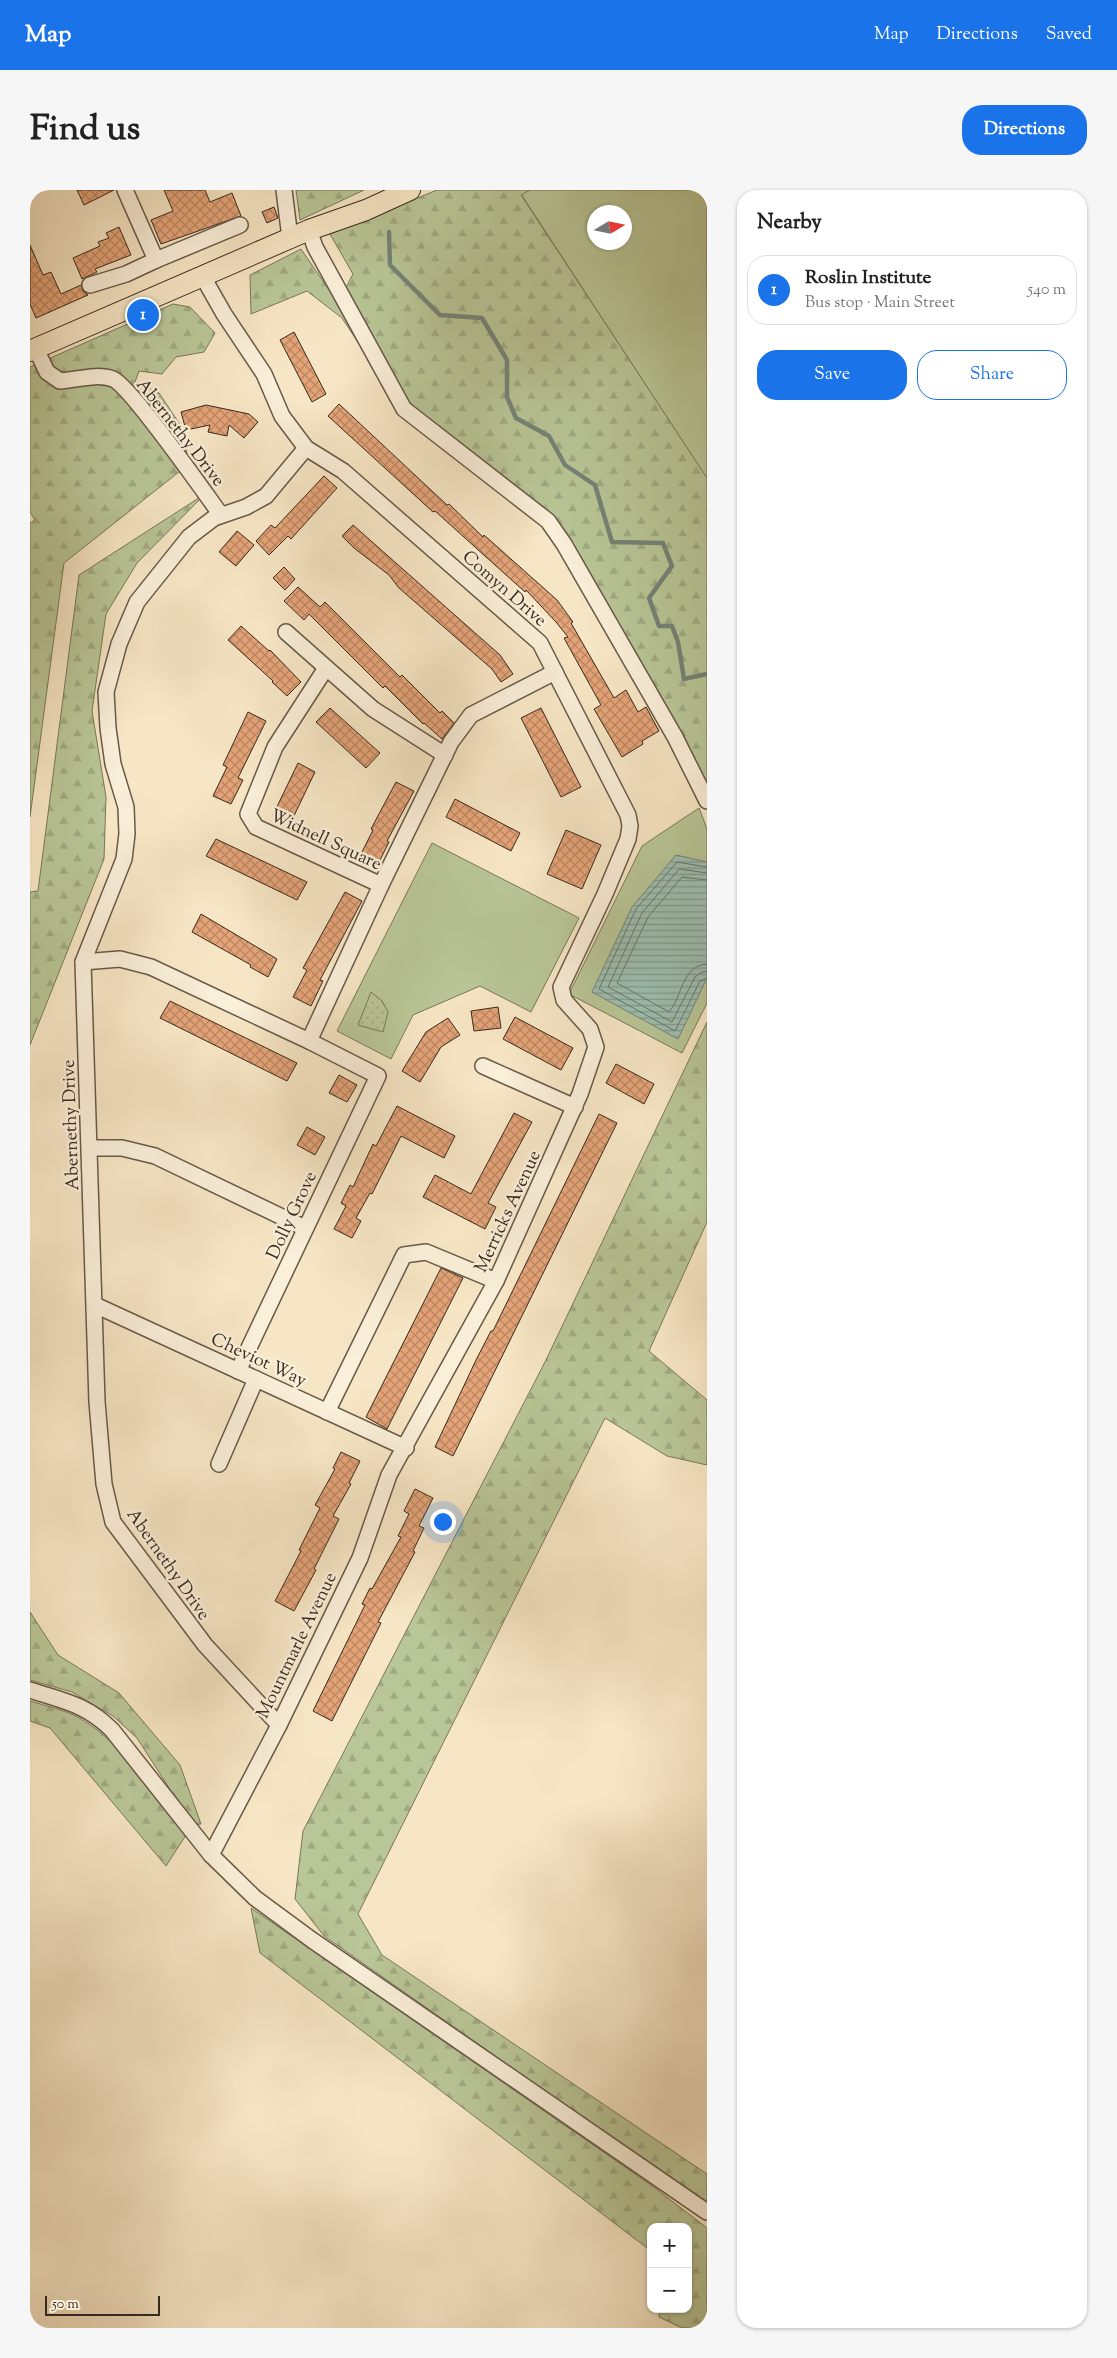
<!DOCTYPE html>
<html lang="en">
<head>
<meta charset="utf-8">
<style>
	:root { --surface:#fff; --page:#f6f6f6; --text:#222; --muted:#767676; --line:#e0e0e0; --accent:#1a73e8 }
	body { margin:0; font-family:"Sorts Mill Goudy",serif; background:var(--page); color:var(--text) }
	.controls { position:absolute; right:15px; bottom:15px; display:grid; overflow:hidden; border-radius:10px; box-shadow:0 1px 4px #0004 }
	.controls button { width:45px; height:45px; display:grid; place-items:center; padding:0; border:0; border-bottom:1px solid var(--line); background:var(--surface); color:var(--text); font:25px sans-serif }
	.compass { position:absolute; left:557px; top:15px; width:45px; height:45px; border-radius:50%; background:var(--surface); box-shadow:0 1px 4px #0004; rotate:80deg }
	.scale { position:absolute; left:15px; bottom:12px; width:115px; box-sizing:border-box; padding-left:5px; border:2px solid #382a1e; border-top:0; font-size:14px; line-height:18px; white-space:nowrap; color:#382a1e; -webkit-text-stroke:4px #faefd9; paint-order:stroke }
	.you { position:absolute; left:412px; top:1331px; width:18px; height:18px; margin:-12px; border:4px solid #fff; border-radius:50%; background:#1a73e8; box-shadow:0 0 0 8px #1a73e833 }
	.badge { display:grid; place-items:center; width:32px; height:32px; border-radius:50%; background:var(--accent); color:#fff; font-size:16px; font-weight:700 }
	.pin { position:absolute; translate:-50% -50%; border:2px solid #fff; box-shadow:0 1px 5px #0006 }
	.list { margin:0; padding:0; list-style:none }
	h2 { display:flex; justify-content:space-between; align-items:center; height:65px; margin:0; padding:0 20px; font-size:21px }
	h2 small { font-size:16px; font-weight:400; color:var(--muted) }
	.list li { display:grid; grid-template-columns:32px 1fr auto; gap:15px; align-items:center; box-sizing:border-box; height:70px; margin:0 10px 10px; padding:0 10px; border:1px solid var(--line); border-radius:20px }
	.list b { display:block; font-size:19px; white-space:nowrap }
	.list p { margin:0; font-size:16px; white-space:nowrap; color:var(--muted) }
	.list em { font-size:16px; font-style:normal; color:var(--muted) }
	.actions { display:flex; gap:10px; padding:15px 20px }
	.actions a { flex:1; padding:11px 0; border:1px solid var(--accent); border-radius:20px; text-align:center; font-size:18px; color:var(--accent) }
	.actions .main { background:var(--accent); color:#fff }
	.map { position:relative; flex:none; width:677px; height:2138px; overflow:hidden; border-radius:20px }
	header { display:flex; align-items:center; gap:30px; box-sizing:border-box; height:70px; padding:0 25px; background:var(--accent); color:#fff }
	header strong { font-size:24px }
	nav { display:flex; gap:28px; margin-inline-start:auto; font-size:18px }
	.intro { display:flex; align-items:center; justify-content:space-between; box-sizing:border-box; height:120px; padding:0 30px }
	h1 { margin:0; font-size:35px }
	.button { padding:12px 22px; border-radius:20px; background:var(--accent); color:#fff; font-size:18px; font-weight:700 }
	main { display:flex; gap:30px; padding:0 30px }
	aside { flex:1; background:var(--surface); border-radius:20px; box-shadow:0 1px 4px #0004 }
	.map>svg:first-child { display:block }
	.green { fill:#b9c697; stroke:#78785a; fill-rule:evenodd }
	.forest { fill:url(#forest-firs); stroke:#78785a }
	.park { fill:url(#park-dots); stroke:#78785a }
	.water { fill:url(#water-rules); stroke:#758477 }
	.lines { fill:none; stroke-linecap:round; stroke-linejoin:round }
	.shore { stroke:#6a7568; stroke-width:1 }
	.stream { stroke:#758477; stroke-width:4.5 }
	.building { fill:url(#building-cross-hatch); stroke:#382a1e }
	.minor-casing { stroke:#685948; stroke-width:18 }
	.major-casing { stroke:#382a1e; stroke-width:22 }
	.minor { stroke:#faefd9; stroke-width:15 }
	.major { stroke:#f7e6c5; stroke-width:20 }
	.labels { text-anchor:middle; stroke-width:5; stroke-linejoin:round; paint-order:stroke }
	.street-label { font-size:18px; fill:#382a1e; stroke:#faefd9 }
</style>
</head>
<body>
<header>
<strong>Map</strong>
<nav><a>Map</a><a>Directions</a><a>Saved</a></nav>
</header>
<div class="intro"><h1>Find us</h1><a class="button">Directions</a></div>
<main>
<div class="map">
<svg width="677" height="2138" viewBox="0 0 677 2138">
	<defs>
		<pattern id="forest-firs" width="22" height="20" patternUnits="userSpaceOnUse" patternTransform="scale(1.25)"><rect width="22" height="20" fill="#b9c697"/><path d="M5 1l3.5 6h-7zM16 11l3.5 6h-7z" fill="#a0aa82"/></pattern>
		<pattern id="park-dots" width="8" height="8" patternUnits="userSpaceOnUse" patternTransform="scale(1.25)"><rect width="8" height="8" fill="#b9c697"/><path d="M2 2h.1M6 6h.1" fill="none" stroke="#a0aa82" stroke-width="1.8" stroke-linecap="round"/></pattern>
		<pattern id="water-rules" width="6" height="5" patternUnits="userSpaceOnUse" patternTransform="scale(1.25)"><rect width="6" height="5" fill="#9dc0b3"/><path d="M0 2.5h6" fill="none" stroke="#819c91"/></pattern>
		<pattern id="building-cross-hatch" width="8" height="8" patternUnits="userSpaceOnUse" patternTransform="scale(1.25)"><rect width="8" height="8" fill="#e5a478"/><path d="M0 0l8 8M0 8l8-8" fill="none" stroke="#bb8662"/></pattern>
	</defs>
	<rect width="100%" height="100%" fill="#f7e6c5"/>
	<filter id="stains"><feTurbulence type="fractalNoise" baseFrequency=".004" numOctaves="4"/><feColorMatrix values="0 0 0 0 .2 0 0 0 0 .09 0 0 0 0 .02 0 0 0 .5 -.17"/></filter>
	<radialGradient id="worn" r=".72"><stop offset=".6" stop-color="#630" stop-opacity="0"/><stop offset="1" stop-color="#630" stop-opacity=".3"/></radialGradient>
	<g class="green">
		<path d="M500 0H677V289L491 4ZM564 22H594V52H564Z"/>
		<path d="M669 618 677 639V813L652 863 539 804 612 656Z"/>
		<path d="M402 653 549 728 501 822 450 796 383 825 361 869 307 841Z"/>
	</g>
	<g class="forest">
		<path d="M266 0H334L270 30Z"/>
		<path d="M407 0H500L491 5 677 288V603L523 333 400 235 333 160 312 128 277 101 221 124 220 85 271 59 308 113 323 84 300 44Z"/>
		<path d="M143 114 160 117 185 143 174 162 146 167 132 184 109 181 105 192 129 203 151 236 159 274 34 373 0 627V333L5 330 0 322V177Z"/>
		<path d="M175 304 107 373 76 424 62 521 76 607 74 669 0 855V702L8 701 49 385Z"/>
		<path d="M677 832V1032L619 1161 677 1210V1275L637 1266 575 1228 328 1724 352 1765 677 1984V2014L294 1746 265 1709 273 1641 516 1170Z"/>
		<path d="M0 1422 28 1465 89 1503 150 1575 171 1634 163 1635 107 1548 83 1526 42 1502 0 1490Z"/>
		<path d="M0 1511C16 1516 36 1520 51 1529 95 1555 125 1605 156 1645L136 1676 20 1538 0 1531Z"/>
		<path d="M221 1718 621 1995 677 2038V2138H652L629 2127 630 2119H658V2037H621V2061L230 1763Z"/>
	</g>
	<path class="park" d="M341 802 352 811 358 822 353 842 328 835Z"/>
	<path class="water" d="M646 665 677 672V788L648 849 562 802 602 717Z"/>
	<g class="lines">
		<g class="shore">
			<path d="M677 677 647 672 606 719 569 799 645 841 670 791 677 788"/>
			<path d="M677 683 649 679 612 723 578 797 642 832 665 787 670 783 677 781"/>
			<path d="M677 690 652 687 618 727 587 793 639 822C652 807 652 775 677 774"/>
		</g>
		<path class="stream" d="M359 42 360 75 410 125 452 128 477 170V207L486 228 519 246 535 275 565 295 582 352 633 353 642 376 619 408 629 436H642L648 452 654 489 677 484"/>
	</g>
	<g class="building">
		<path d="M47 0H84L54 15Z"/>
		<path d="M134 0H175L180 12 202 3 211 26 131 54 121 30 143 21Z"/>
		<path d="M244 17 248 28 237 33 232 22Z"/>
		<path d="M89 37 101 65 65 79 67 82 52 89 43 68 70 56 68 52 79 48 76 43Z"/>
		<path d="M0 55 13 85 21 82 31 104 51 95 53 101 58 105 6 128 0 114Z"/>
		<path d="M264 142 296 204 282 212 250 150Z"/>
		<path d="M309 214 417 315 419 314 453 347 454 345 527 410 543 432 541 433 584 508 596 500 608 522 616 517 629 541 612 551 613 554 592 567 564 519 571 515 534 448 538 447 526 432 496 400 495 402 405 321 403 322 298 226Z"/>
		<path d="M176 215 219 224 228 232 214 248 199 235 197 246 178 242 180 235 156 240 151 222Z"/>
		<path d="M294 286 307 298 261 349 258 346 239 365 226 351 241 335 245 338Z"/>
		<path d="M323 335 470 465 483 484 471 492 462 479 369 398 359 385 324 358 312 346Z"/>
		<path d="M207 341 224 355 206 376 189 362Z"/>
		<path d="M254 377 265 389 255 400 243 388Z"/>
		<path d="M268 397 290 417 295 412 370 487 372 485 410 523 412 521 424 533 412 549 394 533 393 534 355 496 353 498 279 424 274 430 254 411Z"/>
		<path d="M211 436 239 461 240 460 271 492 257 506 242 492 243 491 198 450Z"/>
		<path d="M300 518 350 563 336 578 286 532Z"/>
		<path d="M511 518 551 597 531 607 491 528Z"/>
		<path d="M218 522 236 531 208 588 213 590 201 614 183 606 197 577 193 575Z"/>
		<path d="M268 573 285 582 260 634 243 625Z"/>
		<path d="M366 592 384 601 357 651 359 652 347 676 329 668 343 640 341 639Z"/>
		<path d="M425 609 490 643 481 661 416 627Z"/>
		<path d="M536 640 571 655 552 699 517 684Z"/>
		<path d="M186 649 277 692 267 710 176 666Z"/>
		<path d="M315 702 332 711 290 790 293 791 281 816 263 807 277 780 273 778Z"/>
		<path d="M171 724 247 769 238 787 220 777 221 775 162 742Z"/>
		<path d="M140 811 267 873 257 891 130 828Z"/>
		<path d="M468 817 471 838 444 841 441 821Z"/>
		<path d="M485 827 543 858 531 880 473 849Z"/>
		<path d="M418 828 430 845 411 857 390 892 372 881 396 842Z"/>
		<path d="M586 874 624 894 614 914 576 893Z"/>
		<path d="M309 885 327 895 317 912 299 903Z"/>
		<path d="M367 916 425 946 414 968 371 946 342 1004 340 1003 326 1028 331 1031 322 1048 304 1039 316 1016 311 1013 320 995 323 997 343 954 346 956Z"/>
		<path d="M484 923 502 932 458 1013 466 1017 455 1039 393 1007 405 985 441 1004Z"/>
		<path d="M569 924 587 933 423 1266 405 1257 447 1168 461 1141H463Z"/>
		<path d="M277 937 295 947 285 965 267 955Z"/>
		<path d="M411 1078 433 1088 357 1239 336 1227Z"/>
		<path d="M311 1262 330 1271 319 1293 321 1294 303 1326 309 1329 284 1379 286 1380 264 1421 245 1411 271 1361 269 1360 290 1318 285 1315 305 1279 303 1278Z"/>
		<path d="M385 1299 403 1308 389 1336 394 1338 383 1361 385 1362 348 1432 351 1433 302 1531 283 1521 335 1415 332 1414 340 1398 342 1399 371 1347 368 1346 379 1324 374 1321Z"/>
	</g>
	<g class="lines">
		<g class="minor-casing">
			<g id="minor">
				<path d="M95 0 126 70 210 35"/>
				<path d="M254 0 260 48"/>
				<path d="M279 40 285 57 374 219 518 331 534 354 645 547 677 611"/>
				<path d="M173 87 194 124 234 184 252 226 276 258 313 281 510 453 598 625 600 636 598 649 575 704 531 797 534 810 560 839 566 857 550 904 466 1091 359 1285 330 1368 249 1535 181 1665"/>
				<path d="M60 95 96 84 126 70"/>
				<path d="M6 159 17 182 30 191C47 190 66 183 83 189 100 196 175 303 191 325"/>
				<path d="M256 442 343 519 415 565"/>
				<path d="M296 478 245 557 218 624 226 637 351 695 421 552 441 525 525 482"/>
				<path d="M53 772 90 769 121 777 279 851 351 695"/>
				<path d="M453 876 545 917"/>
				<path d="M60 958H92L125 966 275 1038"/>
				<path d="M65 1115 376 1258"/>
				<path d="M208 1181 348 886 279 851"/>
				<path d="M297 1222 374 1065 396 1062 466 1091"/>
				<path d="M189 1274 226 1189"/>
				<path d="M0 1500C33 1511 56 1514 82 1540L181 1665 225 1708 282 1750 677 2022"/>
				<path d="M249 1535 175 1455 83 1332 74 1294 67 1212 53 772 94 669 97 644 96 617 83 574 78 538 76 502 89 454 107 412 159 347 184 328 216 317 236 306 276 258"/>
			</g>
		</g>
		<g class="major-casing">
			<path id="major" d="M0 161 279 40 336 20 380 0"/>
		</g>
		<use href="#minor" class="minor"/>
		<use href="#major" class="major"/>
	</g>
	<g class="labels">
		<g class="street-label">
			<text transform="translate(151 242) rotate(52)" y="6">Abernethy Drive</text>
			<text transform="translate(475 398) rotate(41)" y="6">Comyn Drive</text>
			<text transform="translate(296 649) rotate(25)" y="6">Widnell Square</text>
			<text transform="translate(40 935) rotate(-92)" y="6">Abernethy Drive</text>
			<text transform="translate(477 1021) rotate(-65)" y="6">Merricks Avenue</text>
			<text transform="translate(261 1025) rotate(-65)" y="6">Dolly Grove</text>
			<text transform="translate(229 1169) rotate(25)" y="6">Cheviot Way</text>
			<text transform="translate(139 1374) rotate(55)" y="6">Abernethy Drive</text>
			<text transform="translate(266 1455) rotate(-64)" y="6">Mountmarle Avenue</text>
		</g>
	</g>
	<rect width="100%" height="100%" filter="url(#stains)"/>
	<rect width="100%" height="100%" fill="url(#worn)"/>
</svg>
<div class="controls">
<button>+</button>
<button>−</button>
</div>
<svg class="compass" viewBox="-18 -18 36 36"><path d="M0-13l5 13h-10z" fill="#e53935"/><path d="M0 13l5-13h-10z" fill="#767676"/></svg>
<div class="scale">50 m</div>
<div class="you"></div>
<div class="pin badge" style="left:113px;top:125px">1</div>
</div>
<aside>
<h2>Nearby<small></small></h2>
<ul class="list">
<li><span class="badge">1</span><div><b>Roslin Institute</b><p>Bus stop · Main Street</p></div><em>540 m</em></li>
</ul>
<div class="actions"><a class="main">Save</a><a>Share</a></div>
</aside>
</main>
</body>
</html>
